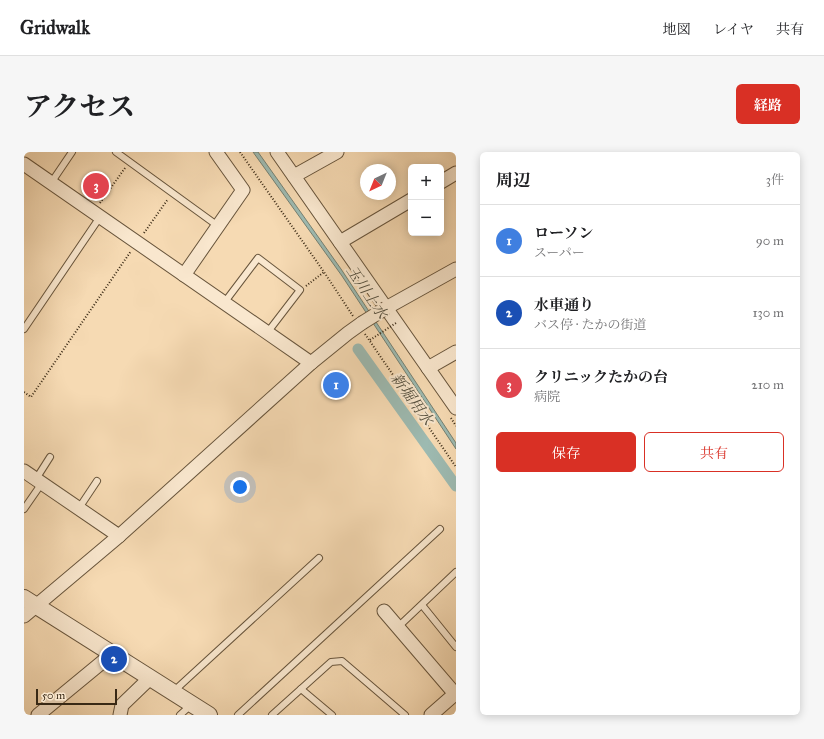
<!DOCTYPE html>
<html lang="ja">
<head>
<meta charset="utf-8">
<style>
	:root { --surface:#fff; --page:#f6f6f6; --text:#202124; --muted:#757577; --line:#e0e0e0; --accent:#d93025 }
	body { margin:0; font-family:"IM FELL Great Primer","Noto Serif JP",serif; background:var(--page); color:var(--text) }
	.controls { position:absolute; right:12px; top:12px; display:grid; overflow:hidden; border-radius:6px; box-shadow:0 2px 10px #0003 }
	.controls button { width:36px; height:36px; display:grid; place-items:center; padding:0; border:0; border-bottom:1px solid var(--line); background:var(--surface); color:var(--text); font:20px sans-serif }
	.compass { position:absolute; left:336px; top:12px; width:36px; height:36px; border-radius:50%; background:var(--surface); box-shadow:0 2px 10px #0003; rotate:223deg }
	.scale { position:absolute; left:12px; bottom:10px; width:81px; box-sizing:border-box; padding-left:4px; border:2px solid #392915; border-top:0; font-size:11px; line-height:14px; white-space:nowrap; color:#392915; -webkit-text-stroke:3px #f9e7ce; paint-order:stroke }
	.you { position:absolute; left:216px; top:335px; width:14px; height:14px; margin:-10px; border:3px solid #fff; border-radius:50%; background:#1a73e8; box-shadow:0 0 0 6px #1a73e833 }
	.badge { display:grid; place-items:center; width:26px; height:26px; border-radius:50%; background:var(--accent); color:#fff; font-size:13px; font-weight:700 }
	.pin { position:absolute; translate:-50% -50%; border:2px solid #fff; box-shadow:0 1px 4px #0006 }
	.list { margin:0; padding:0; list-style:none }
	h2 { display:flex; justify-content:space-between; align-items:center; height:52px; margin:0; padding:0 16px; font-size:17px }
	h2 small { font-size:13px; font-weight:400; color:var(--muted) }
	.list li { display:grid; grid-template-columns:26px 1fr auto; gap:12px; align-items:center; box-sizing:border-box; height:72px; padding:0 16px; border-top:1px solid var(--line) }
	.list b { display:block; font-size:15px; white-space:nowrap }
	.list p { margin:0; font-size:13px; white-space:nowrap; color:var(--muted) }
	.list em { font-size:13px; font-style:normal; color:var(--muted) }
	.actions { display:flex; gap:8px; padding:12px 16px }
	.actions a { flex:1; padding:9px 0; border:1px solid var(--accent); border-radius:6px; text-align:center; font-size:14px; color:var(--accent) }
	.actions .main { background:var(--accent); color:#fff }
	.map { position:relative; flex:none; width:432px; height:563px; overflow:hidden; border-radius:6px }
	header { display:flex; align-items:center; gap:24px; box-sizing:border-box; height:56px; padding:0 20px; background:var(--surface); border-bottom:1px solid var(--line) }
	header strong { font-size:19px }
	nav { display:flex; gap:22px; margin-inline-start:auto; font-size:14px }
	.intro { display:flex; align-items:center; justify-content:space-between; box-sizing:border-box; height:96px; padding:0 24px }
	h1 { margin:0; font-size:28px }
	.button { padding:10px 18px; border-radius:6px; background:var(--accent); color:#fff; font-size:14px; font-weight:700 }
	main { display:flex; gap:24px; padding:0 24px }
	aside { flex:1; background:var(--surface); border-radius:6px; box-shadow:0 2px 10px #0003 }
	.map>svg:first-child { display:block }
	.water { fill:#9dbab1; stroke:#758073 }
	.lines { fill:none; stroke-linecap:round; stroke-linejoin:round }
	.canal { stroke:#9dbab1; stroke-width:11 }
	.service-casing { stroke:#68553c; stroke-width:8 }
	.minor-casing { stroke:#68553c; stroke-width:15 }
	.tertiary-casing { stroke:#68553c; stroke-width:18 }
	.path { stroke:#392915; stroke-width:2; stroke-dasharray:1 2; stroke-linecap:butt }
	.service { stroke:#f9e7ce; stroke-width:6 }
	.minor { stroke:#f9e7ce; stroke-width:13 }
	.tertiary { stroke:#f9e7ce; stroke-width:16 }
	.minor-bridge-casing { stroke:#68553c; stroke-width:15; stroke-linecap:butt }
	.path-bridge { stroke:#392915; stroke-width:2; stroke-dasharray:1 2; stroke-linecap:butt }
	.minor-bridge { stroke:#f9e7ce; stroke-width:13 }
	.labels { text-anchor:middle; stroke-width:4; stroke-linejoin:round; paint-order:stroke }
	.water-label { font-size:15px; font-style:italic; fill:#524d3c; stroke:#f9e7ce }
</style>
</head>
<body>
<header>
<strong>Gridwalk</strong>
<nav><a>地図</a><a>レイヤ</a><a>共有</a></nav>
</header>
<div class="intro"><h1>アクセス</h1><a class="button">経路</a></div>
<main>
<div class="map">
<svg width="432" height="563" viewBox="0 0 432 563">
	<rect width="100%" height="100%" fill="#f6dab3"/>
	<filter id="stains"><feTurbulence type="fractalNoise" baseFrequency=".005" numOctaves="4"/><feColorMatrix values="0 0 0 0 .2 0 0 0 0 .09 0 0 0 0 .02 0 0 0 .5 -.17"/></filter>
	<radialGradient id="worn" r=".72"><stop offset=".6" stop-color="#630" stop-opacity="0"/><stop offset="1" stop-color="#630" stop-opacity=".3"/></radialGradient>
	<path class="water" d="M229 0H234L317 117 432 291V297L318 124Z"/>
	<g class="lines">
		<path class="canal" d="M334 197 432 334"/>
		<g class="service-casing">
			<g id="service">
				<path d="M92 0 194 74"/>
				<path d="M27 31 48 0"/>
				<path d="M200 151 234 106 276 138 243 181"/>
				<path d="M0 177 76 65"/>
				<path d="M12 327 26 305"/>
				<path d="M55 356 73 329"/>
				<path d="M0 357 18 331"/>
				<path d="M398 453 432 495"/>
				<path d="M374 475 432 420"/>
				<path d="M277 537 308 563"/>
				<path d="M150 539 295 406"/>
				<path d="M156 563 167 553"/>
				<path d="M214 563 416 377"/>
				<path d="M248 563 307 510 318 509 381 563"/>
			</g>
		</g>
		<g class="minor-casing">
			<g id="minor">
				<path d="M253 0 432 256"/>
				<path d="M0 12 287 211"/>
				<path d="M270 24 313 0"/>
				<path d="M417 30 432 21"/>
				<path d="M316 90 387 48"/>
				<path d="M160 123 219 38 192 0"/>
				<path d="M362 156 432 117"/>
				<path d="M404 216 432 200"/>
				<path d="M0 319 95 384"/>
				<path d="M360 459 432 543"/>
				<path d="M0 464 95 384 287 211 324 181 338 171"/>
				<path d="M14 563 88 502"/>
				<path d="M96 563 98 553 126 526"/>
				<path d="M407 563 431 542"/>
			</g>
		</g>
		<g class="tertiary-casing">
			<path id="tertiary" d="M0 446 185 563"/>
		</g>
		<g class="path">
			<path d="M216 0 300 120 329 164"/>
			<path d="M76 51 101 16"/>
			<path d="M120 81 144 47"/>
			<path d="M282 134 300 120"/>
			<path d="M341 182 432 315"/>
			<path d="M0 240 7 245 107 99"/>
			<path d="M427 266 432 274"/>
		</g>
		<use href="#service" class="service"/>
		<use href="#minor" class="minor"/>
		<use href="#tertiary" class="tertiary"/>
		<g class="minor-bridge-casing">
			<path id="minor-bridge" d="M338 171 362 156"/>
		</g>
		<path class="path-bridge" d="M346 188 372 171"/>
		<use href="#minor-bridge" class="minor-bridge"/>
	</g>
	<g class="labels">
		<g class="water-label">
			<text transform="translate(343 140) rotate(56)" y="5">玉川上水</text>
			<text transform="translate(388 247) rotate(54)" y="5">新堀用水</text>
		</g>
	</g>
	<rect width="100%" height="100%" filter="url(#stains)"/>
	<rect width="100%" height="100%" fill="url(#worn)"/>
</svg>
<div class="controls">
<button>+</button>
<button>−</button>
</div>
<svg class="compass" viewBox="-18 -18 36 36"><path d="M0-13l5 13h-10z" fill="#e53935"/><path d="M0 13l5-13h-10z" fill="#757577"/></svg>
<div class="scale">50 m</div>
<div class="you"></div>
<div class="pin badge" style="left:312px;top:233px;background:#3f7fe0">1</div>
<div class="pin badge" style="left:90px;top:507px;background:#1a4fb4">2</div>
<div class="pin badge" style="left:72px;top:34px;background:#e0444e">3</div>
</div>
<aside>
<h2>周辺<small>3件</small></h2>
<ul class="list">
<li><span class="badge" style="background:#3f7fe0">1</span><div><b>ローソン</b><p>スーパー</p></div><em>90 m</em></li>
<li><span class="badge" style="background:#1a4fb4">2</span><div><b>水車通り</b><p>バス停 · たかの街道</p></div><em>130 m</em></li>
<li><span class="badge" style="background:#e0444e">3</span><div><b>クリニックたかの台</b><p>病院</p></div><em>210 m</em></li>
</ul>
<div class="actions"><a class="main">保存</a><a>共有</a></div>
</aside>
</main>
</body>
</html>
